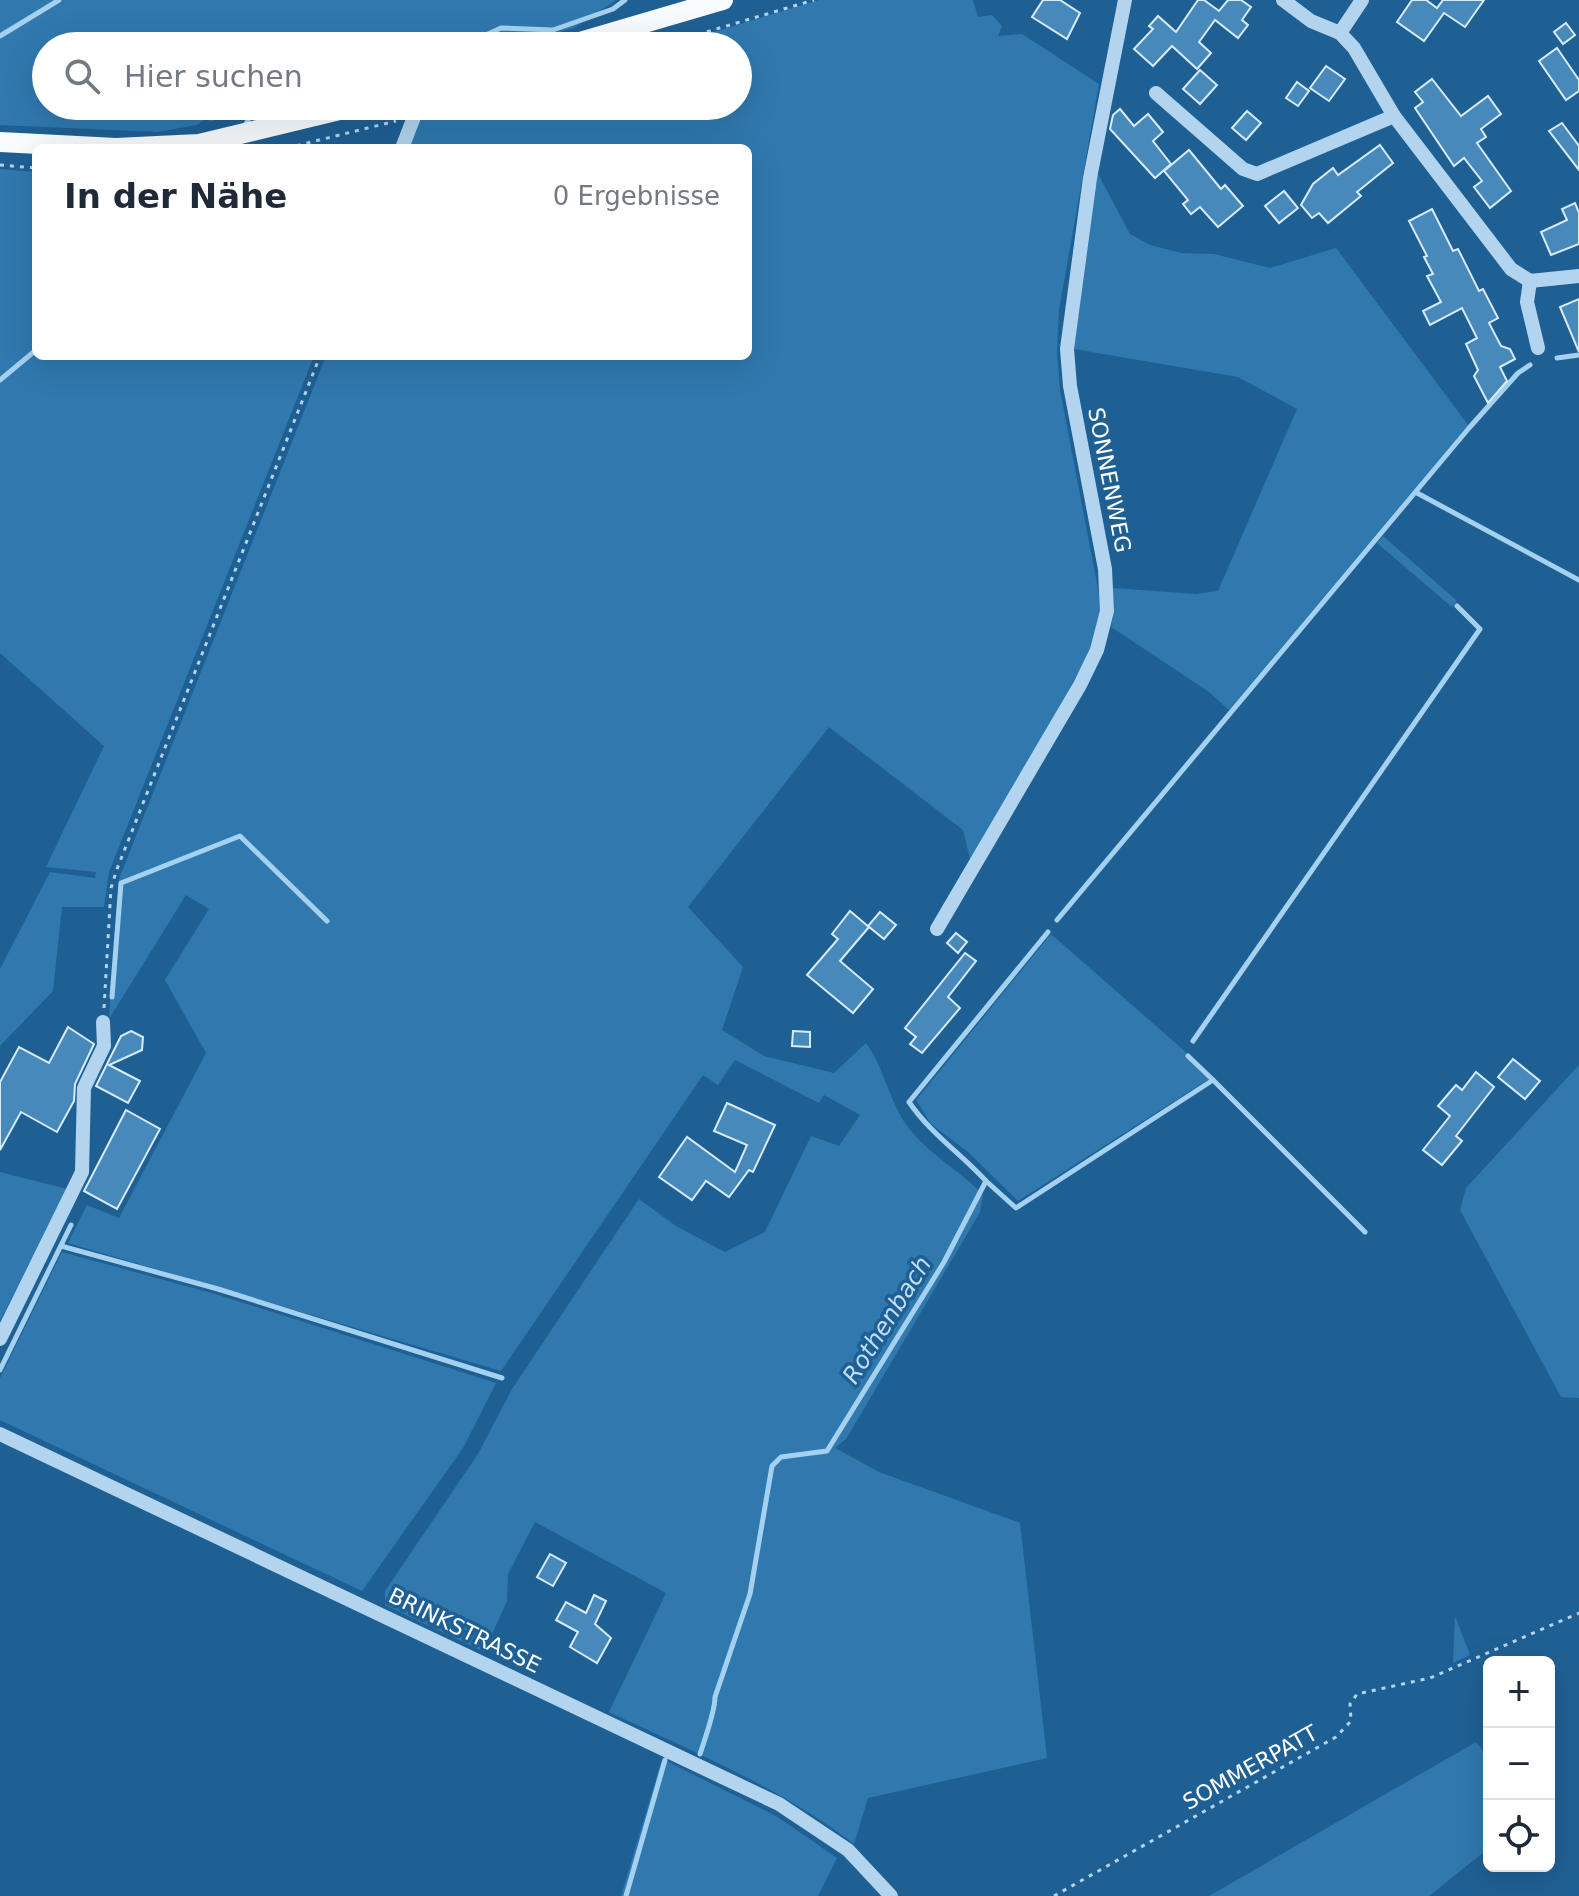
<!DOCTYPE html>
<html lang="de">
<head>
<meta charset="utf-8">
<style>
	:root { --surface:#fff; --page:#f2f2f3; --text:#1f2937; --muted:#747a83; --line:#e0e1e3 }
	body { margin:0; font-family:"DejaVu Sans",sans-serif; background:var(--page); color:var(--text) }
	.controls { position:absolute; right:24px; bottom:24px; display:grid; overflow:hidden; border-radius:12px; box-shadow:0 8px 32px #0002 }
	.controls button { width:72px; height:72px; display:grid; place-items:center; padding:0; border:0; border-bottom:2px solid var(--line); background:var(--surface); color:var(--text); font:40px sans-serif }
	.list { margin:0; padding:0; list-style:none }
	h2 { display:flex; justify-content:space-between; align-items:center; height:104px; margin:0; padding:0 32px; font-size:34px }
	h2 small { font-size:26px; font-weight:400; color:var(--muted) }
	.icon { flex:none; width:44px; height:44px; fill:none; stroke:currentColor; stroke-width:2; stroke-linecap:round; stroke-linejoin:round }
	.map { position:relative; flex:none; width:1579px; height:1896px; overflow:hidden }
	.search { position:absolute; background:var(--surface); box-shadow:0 8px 32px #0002; left:32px; top:32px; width:720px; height:88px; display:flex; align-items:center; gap:20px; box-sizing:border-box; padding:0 28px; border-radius:44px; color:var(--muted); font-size:30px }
	.panel { position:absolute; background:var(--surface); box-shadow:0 8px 32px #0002; left:32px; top:144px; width:720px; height:216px; border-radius:12px }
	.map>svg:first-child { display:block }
	.green { fill:#2f79af }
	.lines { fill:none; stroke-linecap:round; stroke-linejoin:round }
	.stream { stroke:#a5d1f0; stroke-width:5 }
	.building { fill:#4789ba; stroke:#d8ebfa; stroke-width:2 }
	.path { stroke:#b2d4ee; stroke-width:3; stroke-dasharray:4 6; stroke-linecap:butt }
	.minor { stroke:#b2d4ee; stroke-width:14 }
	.major { stroke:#f9fcff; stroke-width:20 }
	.labels { text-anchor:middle; stroke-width:7; stroke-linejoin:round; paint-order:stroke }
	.street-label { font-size:22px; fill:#fff; stroke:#1f6094 }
	.water-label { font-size:24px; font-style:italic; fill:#bedef5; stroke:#1f6094 }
</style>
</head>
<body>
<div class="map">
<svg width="1579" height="1896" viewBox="0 0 1579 1896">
	<rect width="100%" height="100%" fill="#1f6094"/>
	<g class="green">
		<path d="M0 0H616L574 28 508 46H46V106H225L197 125 158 132 0 125Z"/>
		<path d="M819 0H973L978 17 992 15 1002 26 998 36 1022 34 1099 84 1059 310 1057 352 1060 390 1102 610 1091 650 971 863 963 830 829 727 688 907 743 967 722 1030 764 1056 834 1073 866 1043C885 1069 889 1102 908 1127 929 1155 960 1170 983 1195L980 1212 846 1439 835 1448 879 1472 1020 1523 1047 1758 868 1798 854 1844C779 1787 694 1752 609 1712L666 1593 535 1522 508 1574 507 1601 484 1652 385 1605V1591L478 1454 512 1389 639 1199 676 1226 725 1252 765 1232 811 1136 839 1146 860 1115 824 1095 819 1103 735 1060 718 1085 703 1075 501 1371 68 1243 87 1205 119 1218 206 1053 165 980 209 909 186 895 109 1019 119 879 326 356H748V148H409L420 118 460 106H738V46H668Z"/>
		<path d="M227 106H277L207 122Z"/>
		<path d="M0 169 36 172V356H314L109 872 104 907H62L53 991 0 1046V969L50 872 95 878 96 872 46 867 104 746 0 653Z"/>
		<path d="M1097 172 1130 234 1150 245 1181 253 1214 254 1270 268 1336 248 1468 425 1229 710 1209 692 1111 627 1114 612 1113 588 1196 594 1218 591 1297 409 1238 377 1074 349Z"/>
		<path d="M1383 536 1457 601 1452 607 1377 543Z"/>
		<path d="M1051 934 1188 1054 1186 1057 1209 1079 1018 1201 968 1152 931 1124 916 1100Z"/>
		<path d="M1579 1065V1398L1561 1397 1460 1210 1466 1188Z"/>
		<path d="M0 1172 67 1189 0 1321Z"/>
		<path d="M62 1252 215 1294 496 1383 463 1448 362 1591 0 1420V1378Z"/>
		<path d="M1455 1616 1470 1655 1453 1663Z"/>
		<path d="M1476 1742 1489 1758V1848L1429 1896H1209Z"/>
		<path d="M662 1759 776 1816 837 1858 818 1896H621Z"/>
	</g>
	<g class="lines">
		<g class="stream">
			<path d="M0 36 59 0"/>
			<path d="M462 46 501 28 553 30 613 9 625 0"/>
			<path d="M243 129 256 106"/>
			<path d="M1557 358 1579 355"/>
			<path d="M0 380 36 350"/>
			<path d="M1417 493 1579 580"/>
			<path d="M1057 920 1469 428 1518 373 1530 365"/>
			<path d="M112 997 121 883 240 836 327 921"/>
			<path d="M1193 1041 1480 629 1457 606"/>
			<path d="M1213 1080 1365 1232"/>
			<path d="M986 1181 1016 1208 1213 1080 1188 1056"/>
			<path d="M61 1246 218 1289 502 1378"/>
			<path d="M0 1370 71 1225"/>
			<path d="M700 1754C705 1738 715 1712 715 1697L750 1594 772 1466 781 1457 827 1451 944 1262 986 1181C960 1153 931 1134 909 1102L1048 932"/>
			<path d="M626 1896 665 1760"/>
		</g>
	</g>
	<g class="building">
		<path d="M1043 0H1060L1080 13 1067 39 1032 17Z"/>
		<path d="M1198 0H1204L1219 11 1228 0H1241L1251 7 1242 20 1248 25 1238 38 1215 20 1199 42 1211 53 1197 69 1172 46 1153 66 1134 49 1153 29 1149 26 1158 16 1176 32Z"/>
		<path d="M1412 0H1426L1437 8 1443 0H1484L1465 27 1444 13 1424 41 1397 22Z"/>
		<path d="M1566 23 1575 35 1563 44 1554 32Z"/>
		<path d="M1557 48 1579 80V91L1566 100 1539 61Z"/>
		<path d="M1326 66 1345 79 1329 101 1310 88Z"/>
		<path d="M1200 70 1217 85 1200 104 1183 89Z"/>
		<path d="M1432 79 1461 116 1488 96 1501 114 1481 129 1486 137 1477 143 1511 191 1490 208 1474 187 1482 181 1464 158 1454 166 1415 108 1423 102 1415 92Z"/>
		<path d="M1297 82 1309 91 1298 106 1286 98Z"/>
		<path d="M1120 109 1134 126 1148 114 1163 132 1153 141 1171 164 1155 178 1110 129 1113 115Z"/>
		<path d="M1247 111 1261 123 1246 140 1232 128Z"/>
		<path d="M1562 123 1579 146V170L1549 131Z"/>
		<path d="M1380 145 1393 163 1357 192 1361 196 1328 223 1319 213 1312 218 1301 205 1313 184 1333 168 1338 175Z"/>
		<path d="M1189 150 1221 189 1225 185 1243 206 1218 227 1200 207 1191 214 1183 204 1188 200 1164 171Z"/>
		<path d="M1284 191 1298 208 1279 223 1265 206Z"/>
		<path d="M1575 203 1579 213V244L1551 255 1541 232 1567 220 1562 209Z"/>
		<path d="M1432 209 1453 251 1458 249 1479 291 1483 289 1498 318 1489 323 1501 346 1510 349 1515 359 1500 367 1507 381 1488 403 1474 376 1478 370 1466 344 1477 338 1462 308 1430 325 1423 311 1441 302 1427 276 1433 274 1424 257 1427 256 1409 221Z"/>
		<path d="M1579 299V352L1560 307Z"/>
		<path d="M850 911 869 927 840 961 873 989 853 1013 807 975 838 939 832 934Z"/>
		<path d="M880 912 896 925 884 939 868 926Z"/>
		<path d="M956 933 967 942 958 953 947 943Z"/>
		<path d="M965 953 976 961 948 997 960 1008 922 1053 910 1044 916 1037 905 1028Z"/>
		<path d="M68 1027 94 1044 75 1084 74 1101 57 1132 21 1112 0 1150V1082L19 1047 49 1063Z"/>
		<path d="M131 1031 143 1037 142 1050 109 1065 140 1081 128 1103 96 1086 121 1036Z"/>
		<path d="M793 1031 810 1032V1047L792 1046Z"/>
		<path d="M1513 1059 1540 1081 1525 1099 1498 1077Z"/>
		<path d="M1476 1072 1494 1087 1456 1136 1462 1141 1442 1165 1423 1150 1450 1116 1438 1106 1456 1085 1462 1090Z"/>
		<path d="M727 1103 775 1125 753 1172 749 1170 729 1197 706 1181 692 1200 659 1177 687 1137 735 1172 747 1145 714 1131Z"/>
		<path d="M126 1110 160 1129 117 1209 84 1191Z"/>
		<path d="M550 1554 566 1563 553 1586 537 1577Z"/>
		<path d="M594 1595 606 1601 595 1624 611 1638 597 1663 570 1647 578 1632 556 1620 566 1602 586 1613Z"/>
	</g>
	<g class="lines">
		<g class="path">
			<path d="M659 46 814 0"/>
			<path d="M430 112 452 106"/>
			<path d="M287 148 396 121"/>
			<path d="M0 165 36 168"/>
			<path d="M104 1008 111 888 117 869 320 356"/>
			<path d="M1054 1896 1336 1737 1351 1721 1350 1704 1357 1694 1430 1678 1579 1613"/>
		</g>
		<g class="minor">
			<path d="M1283 0 1311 21 1340 33 1362 0"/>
			<path d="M1340 33 1354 48 1394 116 1511 269 1530 281 1579 276"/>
			<path d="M1156 93 1243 169 1257 174 1394 116"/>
			<path d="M402 148 414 117 412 106"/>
			<path d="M1530 281 1527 302 1538 348"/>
			<path d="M937 929 1080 685 1097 650 1107 611 1105 569 1070 386 1067 349 1090 178 1125 0"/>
			<path d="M0 1339 82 1172 84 1088 104 1046 103 1022"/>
			<path d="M0 1434 779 1804 848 1850 891 1896"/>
		</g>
		<g class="major">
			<path d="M566 46 723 0"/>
			<path d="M0 142 116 148 199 144 356 106"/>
		</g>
	</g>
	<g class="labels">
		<g class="street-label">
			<text transform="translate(1110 480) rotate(79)" y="8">SONNENWEG</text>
			<text transform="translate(465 1630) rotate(26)" y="8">BRINKSTRASSE</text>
			<text transform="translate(1250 1767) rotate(-29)" y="8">SOMMERPATT</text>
		</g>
		<g class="water-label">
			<text transform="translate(887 1320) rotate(-58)" y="8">Rothenbach</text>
		</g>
	</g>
</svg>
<div class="controls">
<button>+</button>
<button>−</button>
<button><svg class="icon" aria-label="locate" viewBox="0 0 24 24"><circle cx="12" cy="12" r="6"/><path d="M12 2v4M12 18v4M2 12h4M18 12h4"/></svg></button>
</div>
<div class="search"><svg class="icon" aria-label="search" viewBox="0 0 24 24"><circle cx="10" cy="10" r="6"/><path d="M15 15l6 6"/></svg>Hier suchen</div>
<section class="panel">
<h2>In der Nähe<small>0 Ergebnisse</small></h2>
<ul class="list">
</ul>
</section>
</div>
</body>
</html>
